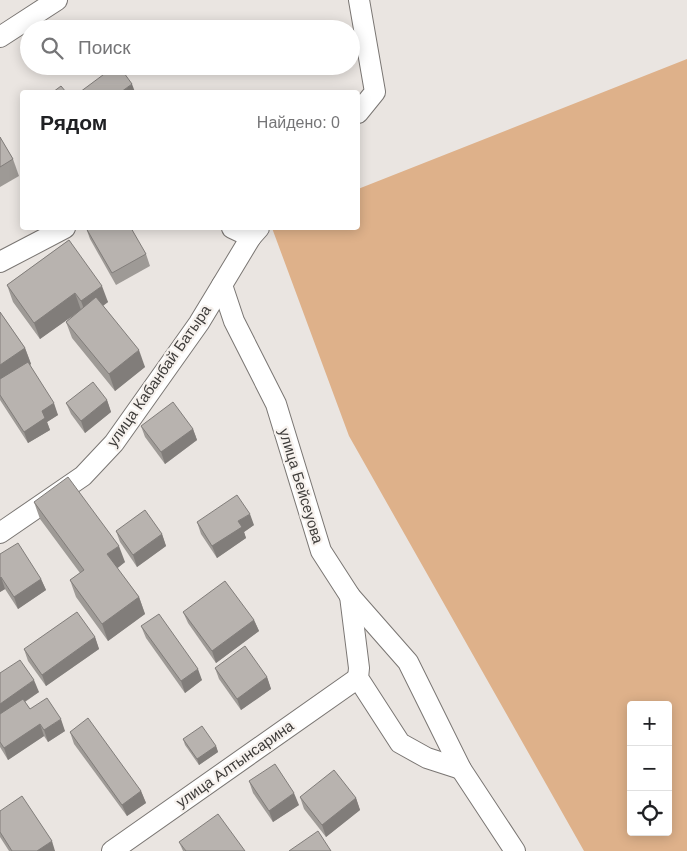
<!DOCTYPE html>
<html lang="ru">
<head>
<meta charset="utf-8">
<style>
	:root { --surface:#fff; --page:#f2f2f2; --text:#202124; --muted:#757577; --line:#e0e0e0 }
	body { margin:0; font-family:Arial,sans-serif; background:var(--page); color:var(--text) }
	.controls { position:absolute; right:15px; bottom:15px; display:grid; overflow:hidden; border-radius:5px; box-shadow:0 2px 12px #0003 }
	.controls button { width:45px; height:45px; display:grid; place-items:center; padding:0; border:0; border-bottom:1px solid var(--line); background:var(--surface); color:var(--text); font:25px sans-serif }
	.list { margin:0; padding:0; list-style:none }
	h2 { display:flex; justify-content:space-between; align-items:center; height:65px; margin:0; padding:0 20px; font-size:21px }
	h2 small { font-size:16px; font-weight:400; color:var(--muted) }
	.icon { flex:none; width:28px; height:28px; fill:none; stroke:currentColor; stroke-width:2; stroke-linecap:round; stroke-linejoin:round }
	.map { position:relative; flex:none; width:687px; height:851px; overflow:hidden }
	.search { position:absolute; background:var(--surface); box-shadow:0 2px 12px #0003; left:20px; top:20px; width:340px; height:55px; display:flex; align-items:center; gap:12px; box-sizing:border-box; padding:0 18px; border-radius:28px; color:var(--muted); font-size:19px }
	.panel { position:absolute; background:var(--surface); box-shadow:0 2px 12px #0003; left:20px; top:90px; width:340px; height:140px; border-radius:5px }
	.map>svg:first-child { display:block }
	.green { fill:#deb18a; fill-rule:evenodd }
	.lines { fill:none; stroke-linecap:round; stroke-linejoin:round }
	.street-casing { stroke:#7a7673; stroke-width:22 }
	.street { stroke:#fff; stroke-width:20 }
	.wall { fill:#9e9a96 }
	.shaded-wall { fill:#817d7a }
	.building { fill:#b8b3af; stroke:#817d7a }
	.labels { text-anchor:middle; stroke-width:4.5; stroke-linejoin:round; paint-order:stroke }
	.street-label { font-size:15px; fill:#3e3c3a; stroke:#f7f2ee }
</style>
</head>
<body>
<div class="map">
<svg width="687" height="851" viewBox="0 0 687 851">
	<rect width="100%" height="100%" fill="#eae5e1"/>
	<path class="green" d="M687 59V851H584L349 436 272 228H358V189ZM631 705H668V832H631Z"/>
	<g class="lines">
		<g class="street-casing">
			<g id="street">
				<path d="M0 37 57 0"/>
				<path d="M358 113 375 92 359 0"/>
				<path d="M232 228 251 237 259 228"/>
				<path d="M0 262 65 228"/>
				<path d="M222 285 234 321 276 404 321 551 350 596 408 662 461 769 515 851"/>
				<path d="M0 533 83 476 114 443 199 323 251 237"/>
				<path d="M350 596 359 668 358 678 400 743 427 758 461 769"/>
				<path d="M112 851 358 678"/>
			</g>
		</g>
		<use href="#street" class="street"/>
	</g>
	<g class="wall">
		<path d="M0 137 13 159 19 176 0 187Z"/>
		<path d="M86 228 146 254 150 266 116 285 90 239Z"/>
		<path d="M69 240 108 302 103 306 145 367 115 391 72 338 66 322 72 316 40 339 13 302 7 285Z"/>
		<path d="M0 312 25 348 31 364 30 365 58 415 47 422 50 430 28 443 0 400Z"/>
		<path d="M107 400 111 412 85 433 71 414 66 403Z"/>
		<path d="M141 426 193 429 197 440 165 464 145 437Z"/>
		<path d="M34 502 125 562 117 568 139 597 145 614 108 641 76 597 70 580 80 573 40 519Z"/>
		<path d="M197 522 254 525 244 532 246 538 217 558 201 534Z"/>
		<path d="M116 531 162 534 166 546 137 567 120 542Z"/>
		<path d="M0 554 41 579 46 590 18 609 5 589 0 592Z"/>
		<path d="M183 612 254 620 259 631 216 663 188 623Z"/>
		<path d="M141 626 202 680 185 693 146 638Z"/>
		<path d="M95 637 99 649 46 686 28 661 24 649Z"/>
		<path d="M215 668 267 677 271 689 241 710 219 679Z"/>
		<path d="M0 673 39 692 25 702 30 709 65 731 48 742 44 736 8 760 0 747Z"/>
		<path d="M70 732 141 791 146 803 127 816 74 744Z"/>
		<path d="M183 739 216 746 218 752 199 765 185 745Z"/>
		<path d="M249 781 299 805 273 822 253 793Z"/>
		<path d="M300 797 356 798 360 810 326 837 304 809Z"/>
		<path d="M0 811 55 851H9L0 837Z"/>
		<path d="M179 842 186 851H183Z"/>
	</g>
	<g class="shaded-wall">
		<path d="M132 84 135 92H121Z"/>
		<path d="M102 286 108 302 87 317 81 301Z"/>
		<path d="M75 293 81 310 40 339 34 323Z"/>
		<path d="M25 348 31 364 0 386V365Z"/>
		<path d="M139 350 145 367 115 391 109 374Z"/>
		<path d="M107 400 111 412 85 433 81 421Z"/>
		<path d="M54 403 58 415 47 422 50 430 28 443 24 432 42 411Z"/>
		<path d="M193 429 197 440 165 464 161 452Z"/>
		<path d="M250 514 254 525 244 532 246 538 217 558 212 546 238 521Z"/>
		<path d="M162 534 166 546 137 567 133 555Z"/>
		<path d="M119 546 125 562 114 571 107 554Z"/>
		<path d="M1 577 5 589 0 592V578Z"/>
		<path d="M41 579 46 590 18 609 14 597Z"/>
		<path d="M139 597 145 614 108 641 102 624Z"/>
		<path d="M254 620 259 631 216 663 212 651Z"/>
		<path d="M95 637 99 649 46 686 42 675Z"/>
		<path d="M198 669 202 680 185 693 181 681Z"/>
		<path d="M267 677 271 689 241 710 237 699Z"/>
		<path d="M34 680 39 692 0 718V704Z"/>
		<path d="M61 719 65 731 48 742 44 730Z"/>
		<path d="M40 724 44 736 8 760 4 748Z"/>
		<path d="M216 746 218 752 199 765 197 759Z"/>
		<path d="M141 791 146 803 127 816 122 805Z"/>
		<path d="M294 793 299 805 273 822 269 811Z"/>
		<path d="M356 798 360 810 326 837 322 825Z"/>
		<path d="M52 841 55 851H37Z"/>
	</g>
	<g class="building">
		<path d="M115 66H119L132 84 121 92H80Z"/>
		<path d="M61 86 66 92H53Z"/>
		<path d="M0 137 13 159 0 167Z"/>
		<path d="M86 228H131L146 254 112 273Z"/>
		<path d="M69 240 102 286 81 301 75 293 34 323 7 285Z"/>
		<path d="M96 297 139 350 109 374 66 322Z"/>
		<path d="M0 312 25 348 0 365Z"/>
		<path d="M28 362 54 403 42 411 45 418 24 432 0 395V379Z"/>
		<path d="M93 382 107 400 81 421 66 403Z"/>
		<path d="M173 402 193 429 161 452 141 426Z"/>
		<path d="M68 477 119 546 107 554 139 597 102 624 70 580 84 570 34 502Z"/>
		<path d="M237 495 250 514 238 521 242 527 212 546 197 522Z"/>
		<path d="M145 510 162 534 133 555 116 531Z"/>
		<path d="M18 543 41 579 14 597 1 577 0 578V554Z"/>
		<path d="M225 581 254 620 212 651 183 612Z"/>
		<path d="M77 612 95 637 42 675 24 649Z"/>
		<path d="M159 614 198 669 181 681 141 626Z"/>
		<path d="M245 646 267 677 237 699 215 668Z"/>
		<path d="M20 660 34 680 0 704V673Z"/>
		<path d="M47 698 61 719 44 730 40 724 4 748 0 742V714L23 699 30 709Z"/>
		<path d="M88 718 141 791 122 805 70 732Z"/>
		<path d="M202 726 216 746 197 759 183 739Z"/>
		<path d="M275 764 294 793 269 811 249 781Z"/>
		<path d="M334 770 356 798 322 825 300 797Z"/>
		<path d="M22 796 52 841 37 851H12L0 832V811Z"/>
		<path d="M218 814 245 851H186L179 842Z"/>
		<path d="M318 831 331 851H289Z"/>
	</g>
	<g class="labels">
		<g class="street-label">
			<text transform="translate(159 376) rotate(-55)" y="5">улица Кабанбай Батыра</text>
			<text transform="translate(301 486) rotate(73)" y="5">улица Бейсеуова</text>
			<text transform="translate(235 764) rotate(-35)" y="5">улица Алтынсарина</text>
		</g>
	</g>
</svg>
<div class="controls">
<button>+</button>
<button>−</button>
<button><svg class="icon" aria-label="locate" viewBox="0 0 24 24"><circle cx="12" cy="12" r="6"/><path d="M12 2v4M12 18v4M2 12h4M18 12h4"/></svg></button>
</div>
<div class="search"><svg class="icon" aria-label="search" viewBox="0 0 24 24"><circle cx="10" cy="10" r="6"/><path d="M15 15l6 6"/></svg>Поиск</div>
<section class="panel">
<h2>Рядом<small>Найдено: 0</small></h2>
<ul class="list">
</ul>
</section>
</div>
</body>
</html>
